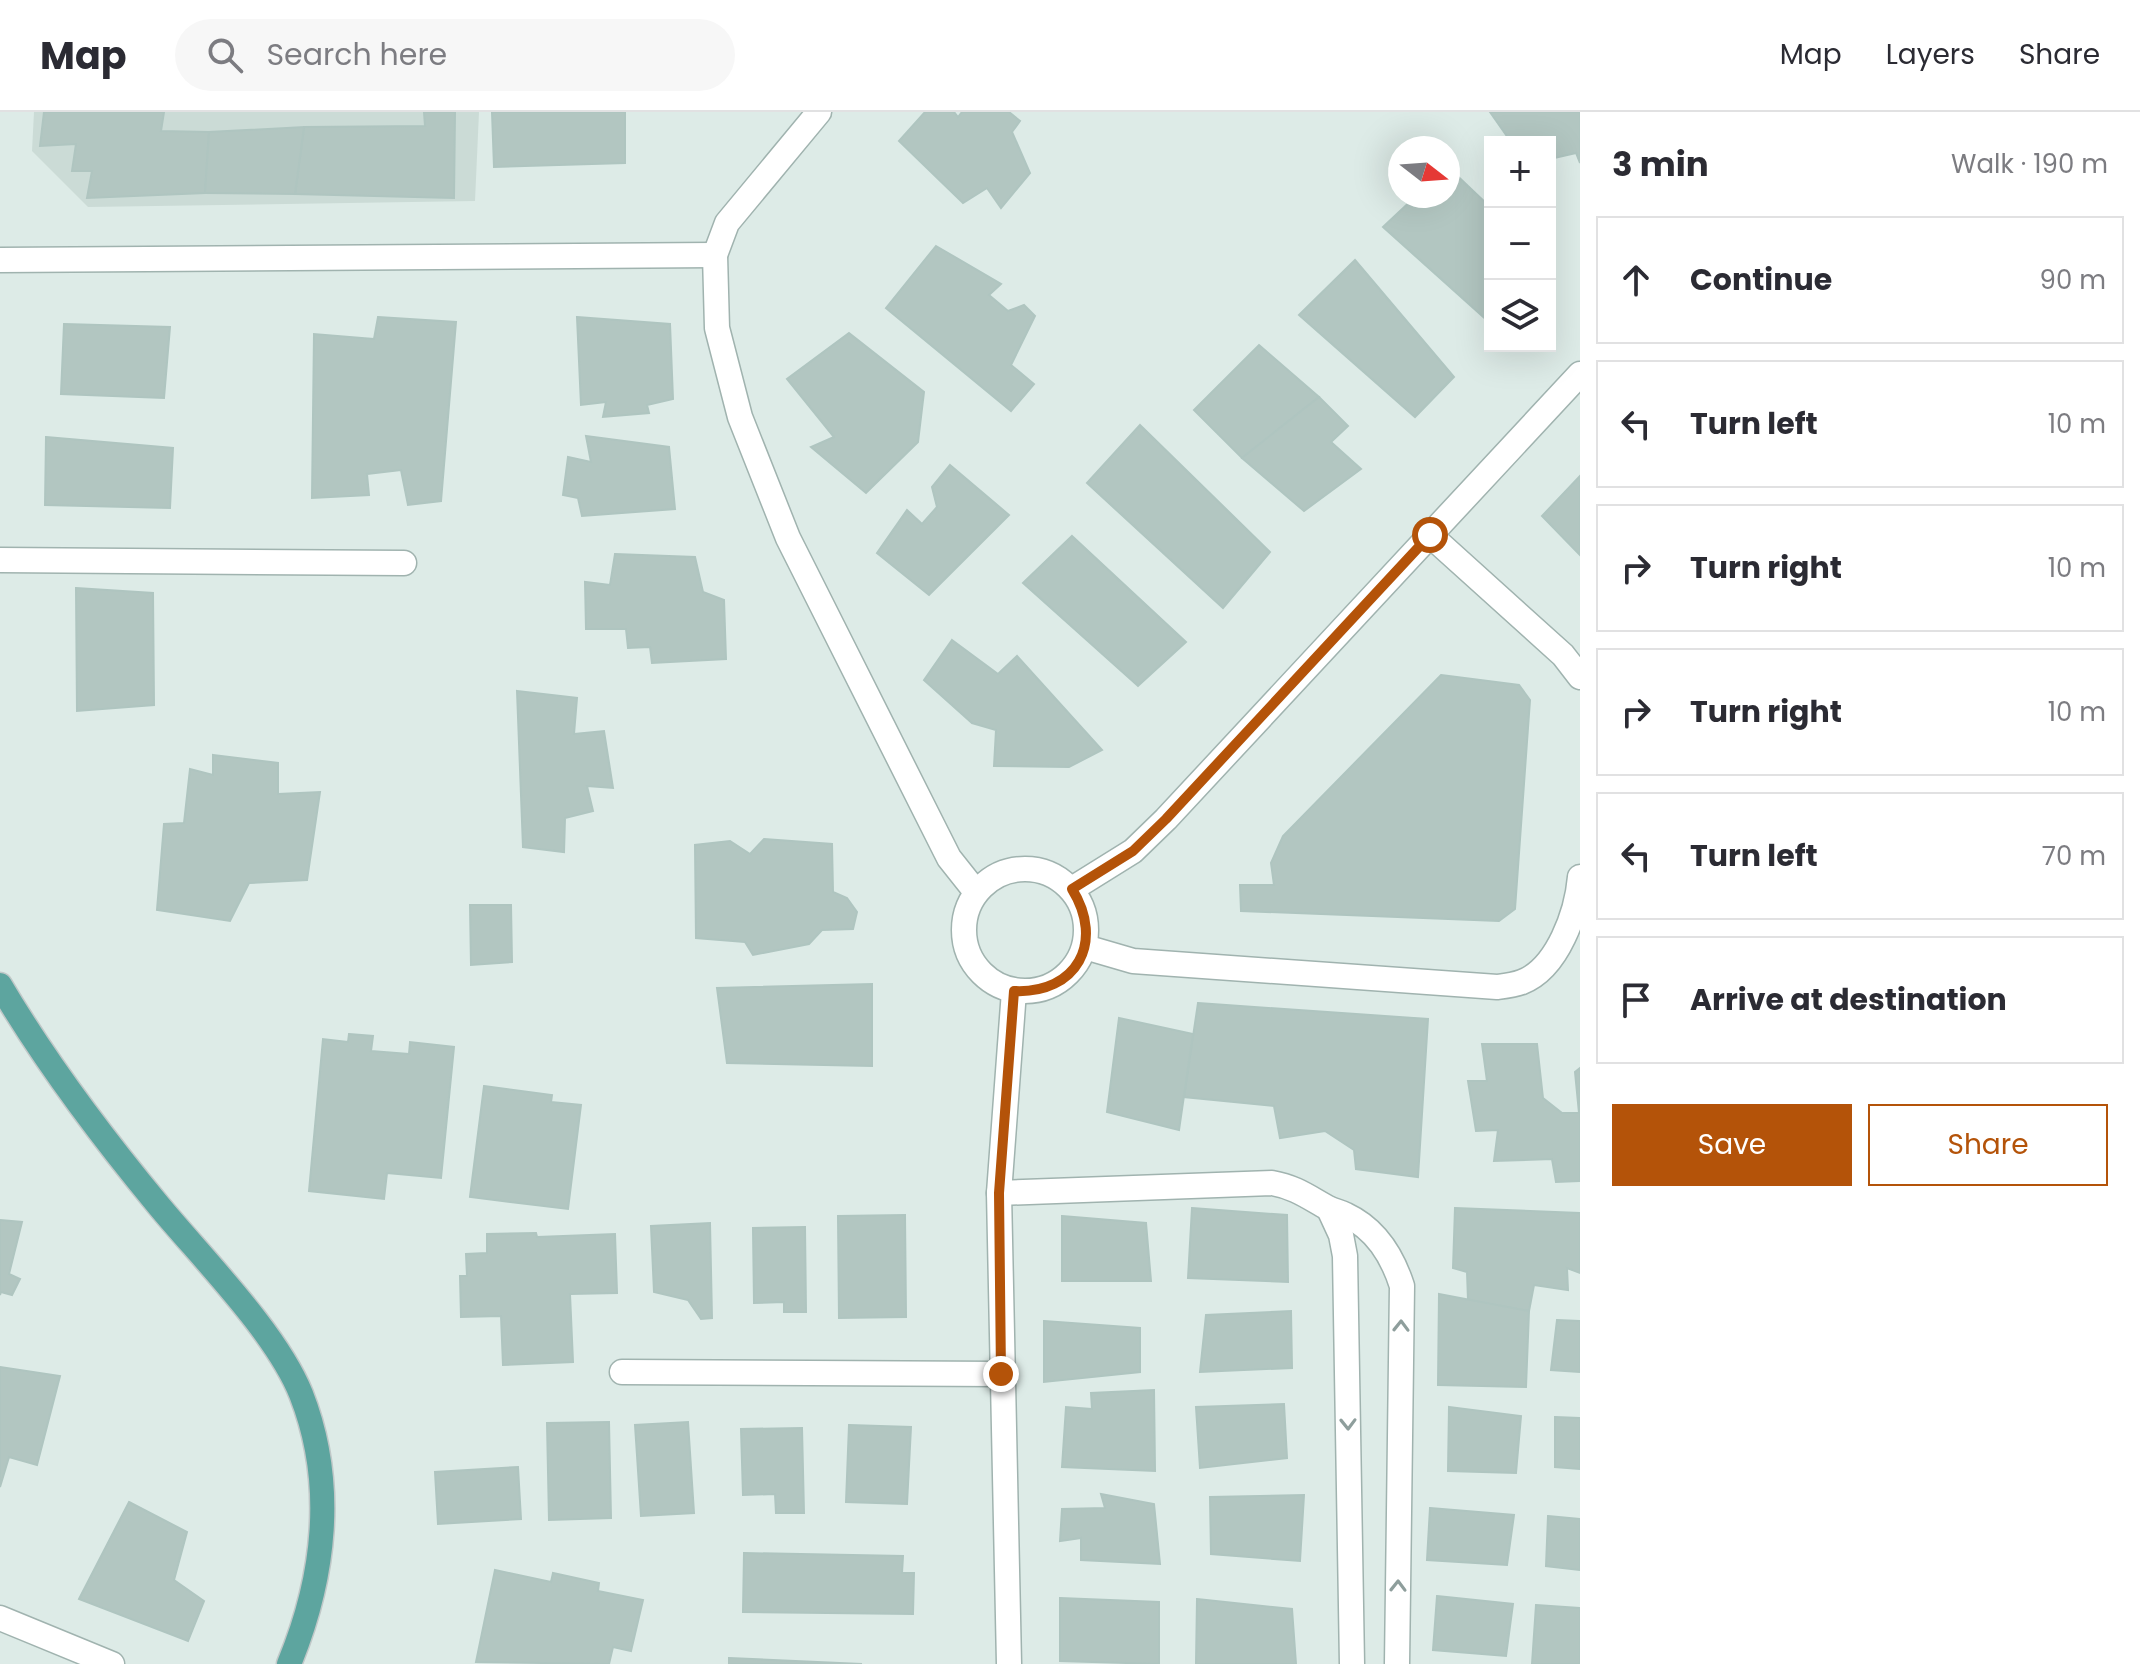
<!DOCTYPE html>
<html lang="en">
<head>
<meta charset="utf-8">
<style>
	:root { --surface:#fff; --page:#f7f7f7; --text:#2b2b33; --muted:#7c7c81; --line:#e1e1e2; --accent:#b45309 }
	body { margin:0; font-family:Poppins,sans-serif; background:var(--page); color:var(--text) }
	.controls { position:absolute; right:24px; top:24px; display:grid; overflow:hidden; border-radius:0px; box-shadow:0 8px 32px #0002 }
	.controls button { width:72px; height:72px; display:grid; place-items:center; padding:0; border:0; border-bottom:2px solid var(--line); background:var(--surface); color:var(--text); font:40px sans-serif }
	.compass { position:absolute; left:1388px; top:24px; width:72px; height:72px; border-radius:50%; background:var(--surface); box-shadow:0 8px 32px #0002; rotate:107deg }
	.stop { position:absolute; width:24px; height:24px; margin:-18px; border:6px solid #b45309; border-radius:50%; background:#fff }
	.stop.end { background:#b45309; border-color:#fff; box-shadow:0 2px 8px #0008 }
	.list { margin:0; padding:0; list-style:none }
	h2 { display:flex; justify-content:space-between; align-items:center; height:104px; margin:0; padding:0 32px; font-size:34px }
	h2 small { font-size:26px; font-weight:400; color:var(--muted) }
	.list li { display:grid; grid-template-columns:52px 1fr auto; gap:24px; align-items:center; box-sizing:border-box; height:128px; margin:0 16px 16px; padding:0 16px; border:2px solid var(--line); border-radius:0px }
	.list b { display:block; font-size:30px; white-space:nowrap }
	.list em { font-size:26px; font-style:normal; color:var(--muted) }
	.actions { display:flex; gap:16px; padding:24px 32px }
	.actions a { flex:1; padding:18px 0; border:2px solid var(--accent); border-radius:0px; text-align:center; font-size:28px; color:var(--accent) }
	.actions .main { background:var(--accent); color:#fff }
	.icon { flex:none; width:44px; height:44px; fill:none; stroke:currentColor; stroke-width:2; stroke-linecap:round; stroke-linejoin:round }
	.map { position:relative; flex:none; width:1580px; height:1552px; overflow:hidden }
	header { display:flex; align-items:center; gap:48px; box-sizing:border-box; height:112px; padding:0 40px; background:var(--surface); border-bottom:2px solid var(--line) }
	header strong { font-size:38px }
	nav { display:flex; gap:44px; margin-inline-start:auto; font-size:28px }
	.search { width:560px; height:72px; background:var(--page); display:flex; align-items:center; gap:20px; box-sizing:border-box; padding:0 28px; border-radius:44px; color:var(--muted); font-size:30px }
	main { display:flex }
	aside { flex:1; background:var(--surface) }
	.map>svg:first-child { display:block }
	.built { fill:#cbdbd6 }
	.building { fill:#b2c6c1; stroke:#afc5c0; stroke-width:2 }
	.lines { fill:none; stroke-linecap:round; stroke-linejoin:round }
	.minor-casing { stroke:#a0b3af; stroke-width:27 }
	.major-casing { stroke:#c0c8c8; stroke-width:27 }
	.minor { stroke:#fff; stroke-width:24 }
	.major { stroke:#5da59f; stroke-width:24 }
	.oneway { stroke:#8e9e9c }
	.route { stroke:#b45309; stroke-width:10 }
</style>
</head>
<body>
<header>
<strong>Map</strong>
<div class="search"><svg class="icon" aria-label="search" viewBox="0 0 24 24"><circle cx="10" cy="10" r="6"/><path d="M15 15l6 6"/></svg>Search here</div>
<nav><a>Map</a><a>Layers</a><a>Share</a></nav>
</header>
<main>
<div class="map">
<svg width="1580" height="1552" viewBox="0 0 1580 1552">
	<rect width="100%" height="100%" fill="#ddebe7"/>
	<path class="built" d="M34 0H479L475 89 88 95 32 39Z"/>
	<g class="building">
		<path d="M44 0H164L161 19 209 20 205 81 87 86 92 59H72L76 32 40 34Z"/>
		<path d="M424 0H455L454 86 295 82 304 15 425 14Z"/>
		<path d="M492 0H625V51L494 55Z"/>
		<path d="M925 0H954L958 5 962 0H1009L1020 9 1012 20 1030 61 1001 96 987 76 963 91 899 29Z"/>
		<path d="M1490 0H1580V51L1576 41 1550 47V30H1511Z"/>
		<path d="M304 15 295 82 205 81 209 20Z"/>
		<path d="M1448 55 1490 95V211L1383 115 1416 84H1448Z"/>
		<path d="M936 134 1001 172 989 183 1008 199 1024 193 1035 204 1011 253 1034 272 1011 299 886 196Z"/>
		<path d="M1355 148 1454 265 1415 305 1299 203Z"/>
		<path d="M378 205 456 210 441 389 408 393 401 358 367 362 369 383 312 386 314 222 374 227Z"/>
		<path d="M577 205 670 212 673 287 647 293 649 301 603 305 606 290 581 293Z"/>
		<path d="M64 212 170 215 164 286 61 282Z"/>
		<path d="M849 221 924 280 918 330 866 381 811 335 834 325 787 267Z"/>
		<path d="M1259 233 1319 285 1242 346 1194 298Z"/>
		<path d="M1319 285 1348 314 1331 330 1361 357 1304 399 1242 346Z"/>
		<path d="M1140 313 1270 440 1223 496 1087 371Z"/>
		<path d="M586 324 669 335 675 397 582 404 578 386 563 383 568 345 591 350Z"/>
		<path d="M46 325 173 336 170 396 45 393Z"/>
		<path d="M950 353 1009 403 929 483 877 441 907 398 922 412 937 395 932 375Z"/>
		<path d="M1580 364V443L1542 404Z"/>
		<path d="M1072 424 1186 530 1138 574 1023 471Z"/>
		<path d="M615 442 695 445 703 480 724 488 726 547 652 551 650 535 628 536 626 517H586L585 470 610 473Z"/>
		<path d="M76 476 153 481 154 593 77 599Z"/>
		<path d="M952 528 998 562 1017 544 1102 638 1069 655 994 654 996 618 972 611 924 568Z"/>
		<path d="M1441 563 1519 573 1530 588 1515 797 1499 809 1241 799 1240 773H1274L1271 751 1283 724Z"/>
		<path d="M517 579 577 586 574 622 604 619 613 676 587 674 593 699 565 706 564 740 523 735Z"/>
		<path d="M213 643 278 651V682L320 680 307 768 249 771 230 809 157 798 164 712 184 711 190 657 213 663Z"/>
		<path d="M764 727 832 732 833 780 847 786 857 800 853 817 822 818 809 832 753 843 745 830 696 826 695 733 730 729 750 742Z"/>
		<path d="M470 793H511L512 850 471 853Z"/>
		<path d="M872 872V954L727 951 717 876Z"/>
		<path d="M1198 891 1428 907 1418 1065 1356 1057 1354 1038 1325 1019 1280 1026 1274 994 1184 985Z"/>
		<path d="M1119 906 1193 922 1179 1018 1107 1000Z"/>
		<path d="M349 922 373 924 371 939 409 942 410 930 454 935 441 1066 387 1061 384 1087 309 1079 323 927 348 930Z"/>
		<path d="M1482 932H1537L1543 986 1562 1001H1579L1575 960 1580 956V1069L1556 1070 1552 1047 1494 1049 1498 1018 1476 1019 1468 969H1487Z"/>
		<path d="M484 974 552 983 551 990 581 993 568 1097 470 1085Z"/>
		<path d="M1192 1096 1287 1103 1288 1170 1188 1166Z"/>
		<path d="M1455 1096 1580 1101V1161L1567 1156 1568 1178 1534 1173 1529 1199 1468 1188 1467 1160 1453 1156Z"/>
		<path d="M905 1103 906 1205 839 1206 838 1104Z"/>
		<path d="M1062 1104 1146 1111 1151 1169H1062Z"/>
		<path d="M0 1108 22 1110 9 1162 20 1167 12 1183 1 1180 0 1183Z"/>
		<path d="M710 1111 712 1206 701 1207 688 1188 654 1180 651 1114Z"/>
		<path d="M805 1115 806 1200H784V1190L754 1191 753 1116Z"/>
		<path d="M536 1121 537 1125 615 1122 617 1181 570 1182 573 1250 503 1253 501 1204 461 1205 460 1164H467L466 1142 487 1141V1122Z"/>
		<path d="M1439 1182 1529 1199 1526 1275 1438 1273Z"/>
		<path d="M1291 1199 1292 1256 1200 1260 1206 1203Z"/>
		<path d="M1557 1208 1580 1209V1260L1551 1258Z"/>
		<path d="M1044 1209 1140 1216V1260L1044 1270Z"/>
		<path d="M0 1255 60 1264 37 1353 9 1345 0 1375Z"/>
		<path d="M1154 1278 1155 1359 1062 1355 1066 1295 1092 1297 1091 1281Z"/>
		<path d="M1284 1292 1287 1346 1200 1356 1196 1295Z"/>
		<path d="M1449 1295 1521 1304 1516 1361 1448 1359Z"/>
		<path d="M1555 1305 1580 1306V1357L1555 1355Z"/>
		<path d="M609 1310 611 1406 549 1408 547 1311Z"/>
		<path d="M688 1310 694 1401 641 1404 635 1313Z"/>
		<path d="M849 1313 911 1315 907 1392 846 1390Z"/>
		<path d="M802 1316 804 1401H776L775 1382 743 1383 741 1317Z"/>
		<path d="M518 1355 521 1407 438 1412 435 1360Z"/>
		<path d="M1101 1382 1154 1392 1160 1452 1081 1448V1426L1060 1429 1062 1397 1105 1396Z"/>
		<path d="M1304 1383 1300 1449 1211 1442 1210 1385Z"/>
		<path d="M129 1390 187 1420 174 1468 204 1489 188 1529 79 1487Z"/>
		<path d="M1430 1396 1514 1403 1507 1453 1427 1448Z"/>
		<path d="M1548 1404 1580 1407V1458L1546 1454Z"/>
		<path d="M744 1441 903 1444 902 1461H914L913 1502 743 1500Z"/>
		<path d="M495 1458 551 1470 553 1461 599 1471 598 1479 643 1488 631 1539 613 1535 609 1552 476 1550Z"/>
		<path d="M1437 1484 1513 1492 1506 1544 1433 1538Z"/>
		<path d="M1060 1486 1159 1490V1552L1060 1549Z"/>
		<path d="M1197 1487 1292 1497 1296 1552H1196Z"/>
		<path d="M1536 1493 1580 1496V1552H1532Z"/>
		<path d="M729 1546 862 1552H729Z"/>
	</g>
	<g class="lines">
		<g class="minor-casing">
			<g id="minor">
				<path d="M819 0 727 111 715 143 717 216 740 305 788 426 949 746 976 780"/>
				<path d="M0 148 715 143"/>
				<path d="M1430 423 1563 543 1580 565"/>
				<path d="M0 448 404 451"/>
				<circle cx="1025" cy="818" r="61"/>
				<path d="M1072 777 1133 739 1166 707 1580 262"/>
				<path d="M1085 835 1133 849 1497 875C1505 874 1514 873 1522 870 1558 856 1577 800 1580 765"/>
				<path d="M999 1081 1272 1071C1295 1075 1308 1085 1328 1096 1334 1099 1340 1100 1346 1103 1376 1117 1392 1143 1402 1174L1397 1552"/>
				<path d="M1329 1097 1341 1123 1345 1144 1352 1552"/>
				<path d="M622 1260 1001 1262"/>
				<path d="M0 1506 112 1552"/>
				<path d="M1009 1552 999 1081 1014 879"/>
			</g>
		</g>
		<g class="major-casing">
			<path id="major" d="M0 873C46 951 101 1024 159 1094 202 1146 276 1220 301 1282 336 1371 325 1465 289 1552"/>
		</g>
		<use href="#minor" class="minor"/>
		<use href="#major" class="major"/>
	</g>
	<defs><path id="oneway-chevron" d="M-2-3.5L2.5 0L-2 3.5" fill="none" stroke-width="1.6" stroke-linecap="round" stroke-linejoin="round" transform="scale(2)"/></defs>
	<g class="oneway">
		<use href="#oneway-chevron" transform="translate(1401 1214) rotate(-89)"/>
		<use href="#oneway-chevron" transform="translate(1348 1312) rotate(89)"/>
		<use href="#oneway-chevron" transform="translate(1398 1474) rotate(-89)"/>
	</g>
	<g class="lines">
		<path class="route" d="M1001 1262 999 1081 1014 879C1077 882 1105 830 1072 777L1133 739 1166 707 1430 423"/>
	</g>
</svg>
<div class="controls">
<button>+</button>
<button>−</button>
<button><svg class="icon" aria-label="layers" viewBox="0 0 24 24"><path d="M12 4l9 5-9 5-9-5zM3 14l9 5 9-5"/></svg></button>
</div>
<svg class="compass" viewBox="-18 -18 36 36"><path d="M0-13l5 13h-10z" fill="#e53935"/><path d="M0 13l5-13h-10z" fill="#7c7c81"/></svg>
<div class="stop" style="left:1430px;top:423px"></div>
<div class="stop end" style="left:1001px;top:1262px"></div>
</div>
<aside>
<h2>3 min<small>Walk · 190 m</small></h2>
<ul class="list">
<li><svg class="icon" aria-label="ahead" viewBox="0 0 24 24"><path d="M12 20V5M6 11l6-6 6 6"/></svg><div><b>Continue</b></div><em>90 m</em></li>
<li><svg class="icon" aria-label="left" viewBox="0 0 24 24"><path d="M17 20v-9H6M10 6l-5 5 5 5"/></svg><div><b>Turn left</b></div><em>10 m</em></li>
<li><svg class="icon" aria-label="right" viewBox="0 0 24 24"><path d="M7 20v-9h11M14 6l5 5-5 5"/></svg><div><b>Turn right</b></div><em>10 m</em></li>
<li><svg class="icon" aria-label="right" viewBox="0 0 24 24"><path d="M7 20v-9h11M14 6l5 5-5 5"/></svg><div><b>Turn right</b></div><em>10 m</em></li>
<li><svg class="icon" aria-label="left" viewBox="0 0 24 24"><path d="M17 20v-9H6M10 6l-5 5 5 5"/></svg><div><b>Turn left</b></div><em>70 m</em></li>
<li><svg class="icon" aria-label="arrive" viewBox="0 0 24 24"><path d="M6 21V4h12l-3 4 3 4H6"/></svg><div><b>Arrive at destination</b></div></li>
</ul>
<div class="actions"><a class="main">Save</a><a>Share</a></div>
</aside>
</main>
</body>
</html>
